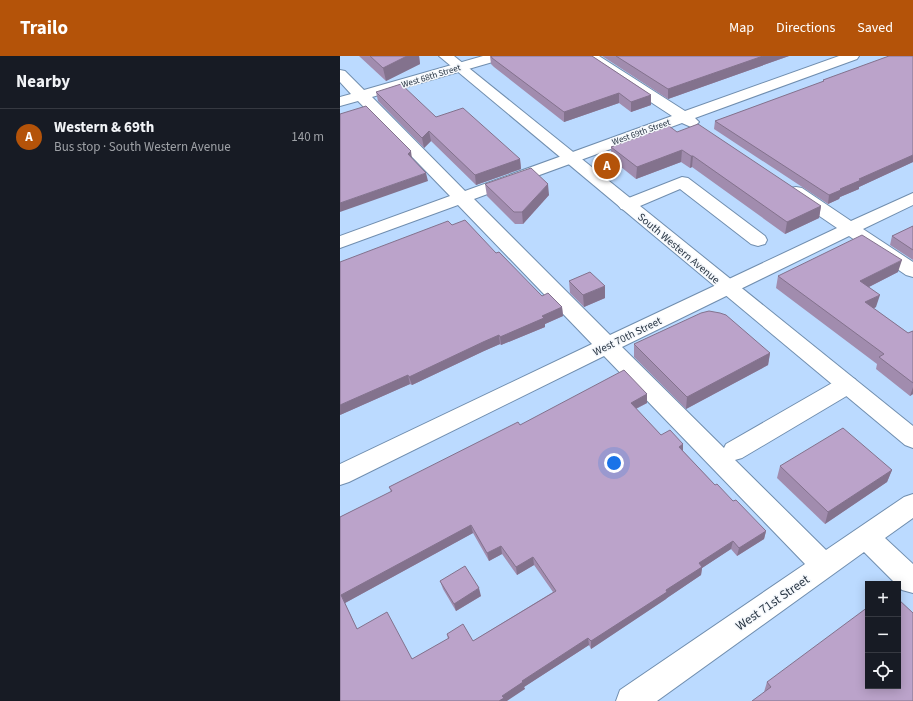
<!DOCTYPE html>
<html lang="en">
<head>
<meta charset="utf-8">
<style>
	:root { --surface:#171b24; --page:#20242c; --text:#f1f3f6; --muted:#9ea1a6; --line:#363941; --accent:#b45309 }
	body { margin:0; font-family:"Source Sans 3",sans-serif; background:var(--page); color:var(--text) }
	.controls { position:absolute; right:12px; bottom:12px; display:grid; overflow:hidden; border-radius:0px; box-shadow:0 2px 10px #0003 }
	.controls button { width:36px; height:36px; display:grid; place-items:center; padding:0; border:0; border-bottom:1px solid var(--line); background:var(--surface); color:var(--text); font:20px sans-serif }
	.you { position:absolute; left:274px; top:407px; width:14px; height:14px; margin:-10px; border:3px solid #fff; border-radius:50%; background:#1a73e8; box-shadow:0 0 0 6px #1a73e833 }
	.badge { display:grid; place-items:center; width:26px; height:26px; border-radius:50%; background:var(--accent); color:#fff; font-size:13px; font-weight:700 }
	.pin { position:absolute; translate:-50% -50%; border:2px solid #fff; box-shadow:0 1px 4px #0006 }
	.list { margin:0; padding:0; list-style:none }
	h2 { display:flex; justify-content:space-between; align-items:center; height:52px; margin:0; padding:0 16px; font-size:17px }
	h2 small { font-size:13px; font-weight:400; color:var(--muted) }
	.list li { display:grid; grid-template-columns:26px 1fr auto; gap:12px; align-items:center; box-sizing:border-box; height:56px; padding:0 16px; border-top:1px solid var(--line) }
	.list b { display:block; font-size:15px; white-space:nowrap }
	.list p { margin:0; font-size:13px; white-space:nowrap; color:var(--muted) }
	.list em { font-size:13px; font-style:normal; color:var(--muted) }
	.icon { flex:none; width:22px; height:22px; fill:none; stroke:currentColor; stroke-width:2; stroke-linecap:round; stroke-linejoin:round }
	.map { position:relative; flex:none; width:573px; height:645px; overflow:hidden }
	header { display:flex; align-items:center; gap:24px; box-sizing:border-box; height:56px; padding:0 20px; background:var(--accent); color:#fff }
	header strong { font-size:19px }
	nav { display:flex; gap:22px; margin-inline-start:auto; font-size:14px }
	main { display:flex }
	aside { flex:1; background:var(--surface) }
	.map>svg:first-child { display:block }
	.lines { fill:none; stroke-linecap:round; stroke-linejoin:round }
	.minor-casing { stroke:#708eaf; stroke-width:2 }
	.major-casing { stroke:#708eaf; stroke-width:2 }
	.minor { fill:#fff; fill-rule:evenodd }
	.major { fill:#fff; fill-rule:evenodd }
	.wall { fill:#a18cae; fill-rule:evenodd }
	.shaded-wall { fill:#83728d }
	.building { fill:#bba3ca; stroke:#83728d; fill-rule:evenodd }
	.labels { text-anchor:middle; stroke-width:3; stroke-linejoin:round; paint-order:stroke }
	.far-street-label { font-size:9px; fill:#2a3745; stroke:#f5f8fc }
	.street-label { font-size:11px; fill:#2a3745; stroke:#f5f8fc }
	.near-street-label { font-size:13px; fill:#2a3745; stroke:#f5f8fc }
</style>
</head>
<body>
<header>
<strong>Trailo</strong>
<nav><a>Map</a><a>Directions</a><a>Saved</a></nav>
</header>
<main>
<aside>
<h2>Nearby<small></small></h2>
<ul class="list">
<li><span class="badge">A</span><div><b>Western &amp; 69th</b><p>Bus stop · South Western Avenue</p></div><em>140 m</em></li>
</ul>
</aside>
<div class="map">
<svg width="573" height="645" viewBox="0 0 573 645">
	<rect width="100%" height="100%" fill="#bbdaff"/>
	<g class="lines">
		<g class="minor-casing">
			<g id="minor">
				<path d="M143 0H165L163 3 32 41 125 135 332 60 245 3 243 0H259L345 55 499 0H519L517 3 355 62 359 66 356 69 351 71 342 67 134 143 270 279 497 172 450 140 447 136 450 132 456 131 462 132 511 165 573 137V149L523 173 573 206V221L566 219 509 180 282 291 384 392 386 388 499 323 507 321 515 323 518 329 515 335 402 402 395 404 486 494 564 441 573 438V462L545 482 573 508V537L562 534 524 496 317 645H276L280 634 465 508 264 300 9 426 0 429V408L252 288 118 149 0 192V180L110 140 18 45 0 50V41L11 38 0 26V14L5 15 24 34Z"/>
				<path d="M342 121 348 122 425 180 427 184 425 188 418 190 411 188 340 133 293 153 287 154 281 153 278 149 281 145Z"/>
			</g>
		</g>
		<g class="major-casing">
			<path id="major" d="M99 0H114L573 370V392L565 389Z"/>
		</g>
		<use href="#minor" class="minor"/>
		<use href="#major" class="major"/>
	</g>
	<g class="wall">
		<path d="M19 0H79L80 8 46 25Z"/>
		<path d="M150 0H252L311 39V49L291 56 279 47 224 66 154 11 151 8Z"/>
		<path d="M262 0H449L328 43Z"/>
		<path d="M573 0V106L519 131V133L500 141 499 143 488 148 374 73 375 65 483 26V24Z"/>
		<path d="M36 36 180 103 181 113 136 129 91 85 84 92 38 45Z"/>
		<path d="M337 76 481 150 479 162 445 178 352 111 350 112 341 106 296 123 271 103V91Z"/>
		<path d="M145 128 209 139 183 168H175L147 140Z"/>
		<path d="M112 169 156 197 202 240 222 251 223 260 205 268V271L161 289 160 288 144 295 72 329 70 328 0 359Z"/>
		<path d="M573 170V204L550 189 552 180Z"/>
		<path d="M558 216 529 231 536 251 533 252 568 277 573 275V339V338L570 340 536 313 537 308 436 232 438 220Z"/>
		<path d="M229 225 265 242 244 251 230 237Z"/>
		<path d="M294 288 430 297 428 309 346 353 294 301Z"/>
		<path d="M307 338V347L296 353 321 379 343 388V395L375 429 426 475 424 483 397 500 391 493 362 512 361 519 327 542 326 543 251 593 249 589 184 631 185 633 0 645V461L51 436 49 431 180 369ZM133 477 149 505 162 498 177 519 194 509 213 536 133 585 107 578 108 583 72 603 17 573 5 547Z"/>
		<path d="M440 410 552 414 547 426 485 468 437 422Z"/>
		<path d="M100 525 141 540 116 555 103 533Z"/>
		<path d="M573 557 424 636 427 626Z"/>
	</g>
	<g class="shaded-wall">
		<path d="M67 0H79L80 8 46 25 43 12Z"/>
		<path d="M423 0H449L328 43V33Z"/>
		<path d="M279 37V47L224 66V56Z"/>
		<path d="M311 39V49L291 56V46Z"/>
		<path d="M89 75 91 85 84 92 82 82Z"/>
		<path d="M342 94 341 106 296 123 297 111Z"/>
		<path d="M71 95 72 103 68 98Z"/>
		<path d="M573 99V106L519 131V133L500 141 499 143 488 148 489 139 500 133 519 123Z"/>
		<path d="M351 100H353L352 111 350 112Z"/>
		<path d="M180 103 181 113 136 129 135 119Z"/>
		<path d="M86 117 88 125 0 156V147Z"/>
		<path d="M208 128 209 139 183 168 182 156Z"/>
		<path d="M481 150 479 162 445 178 447 166Z"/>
		<path d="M562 204 558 216 517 237 520 225Z"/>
		<path d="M265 230V242L244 251 243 239Z"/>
		<path d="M540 239 536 251 522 259 525 246Z"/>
		<path d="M222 251 223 260 205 268V271L161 289 160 281 202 260Z"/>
		<path d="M159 279 160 288 144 295 72 329 69 321 143 286Z"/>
		<path d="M430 297 428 309 346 353 347 341Z"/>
		<path d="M68 319 70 328 0 359V349Z"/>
		<path d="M573 331V338L570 340Z"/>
		<path d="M307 338V347L291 355V347Z"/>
		<path d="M343 388V397L339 391Z"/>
		<path d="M552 414 547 426 485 468 488 456Z"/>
		<path d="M131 469 133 477 5 547 1 539Z"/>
		<path d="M426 475 424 483 397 500 399 492Z"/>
		<path d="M393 485 391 493 362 512 361 519 327 542 326 543 251 593V585L326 534 359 507Z"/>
		<path d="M161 490 162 498 149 505 147 497Z"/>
		<path d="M193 501 194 509 177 519 176 511Z"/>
		<path d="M139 532 141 540 116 555 114 548Z"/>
		<path d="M248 582 249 589 184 631 185 633 167 645H159L162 640 182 625Z"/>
	</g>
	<g class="building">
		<path d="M30 0H67L43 12Z"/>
		<path d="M151 0H252L311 39 291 46 279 37 224 56 152 2Z"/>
		<path d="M276 0H423L328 33Z"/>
		<path d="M549 0H573V99L519 123 521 124 500 133 501 134 489 139 375 65 484 25 483 24Z"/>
		<path d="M61 28 96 61 123 52 180 103 135 119 89 75 82 82 36 36Z"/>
		<path d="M26 50 71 95 68 98 86 117 0 147V58Z"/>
		<path d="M358 68 481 150 447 166 353 100H351L342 94 297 111 271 91 329 70 337 76Z"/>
		<path d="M191 112 208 128 182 156H174L145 128Z"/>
		<path d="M125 164 156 197 159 196 202 240 208 237 222 251 202 260 204 262 160 281 159 279 143 286 69 321 68 319 0 349V206L108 165 112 169Z"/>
		<path d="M573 170V194L552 180Z"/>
		<path d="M522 179 562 204 520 225 540 239 525 246 568 277 573 275V327L539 301 544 298 438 220Z"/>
		<path d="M250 216 265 230 243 239 229 225Z"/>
		<path d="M369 255 380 257 386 259 430 297 347 341 294 288 361 257Z"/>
		<path d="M284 314 307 338 291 347 321 379 330 374 343 388 339 391 375 429 377 428 393 445 396 444 426 475 399 492 393 485 359 507 362 511 326 534 327 536 251 585 248 582 182 625 183 626 162 640 164 642 159 645H0V461L52 435 49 431 178 366 180 369ZM131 469 147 497 161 490 176 511 193 501 216 535 133 585 123 568 107 578 109 582 72 603 47 556 17 573 1 539Z"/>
		<path d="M503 372 552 414 488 456 440 410Z"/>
		<path d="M125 510 139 532 114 548 100 525Z"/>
		<path d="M558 543 573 557V645H412L431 631 427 626 528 551V630H558Z"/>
	</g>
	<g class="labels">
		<g class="far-street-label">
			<text transform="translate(91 20) rotate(-17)" y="3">West 68th Street</text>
			<text transform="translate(301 76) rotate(-20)" y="3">West 69th Street</text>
		</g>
		<g class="street-label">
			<text transform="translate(339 192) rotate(40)" y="4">South Western Avenue</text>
			<text transform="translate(287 280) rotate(-26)" y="4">West 70th Street</text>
		</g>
		<g class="near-street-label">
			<text transform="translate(432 546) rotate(-35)" y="5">West 71st Street</text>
		</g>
	</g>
</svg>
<div class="controls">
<button>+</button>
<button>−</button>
<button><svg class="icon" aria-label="locate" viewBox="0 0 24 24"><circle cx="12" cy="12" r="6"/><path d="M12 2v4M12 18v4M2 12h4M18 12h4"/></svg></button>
</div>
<div class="you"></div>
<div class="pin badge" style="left:267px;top:110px">A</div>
</div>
</main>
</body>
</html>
